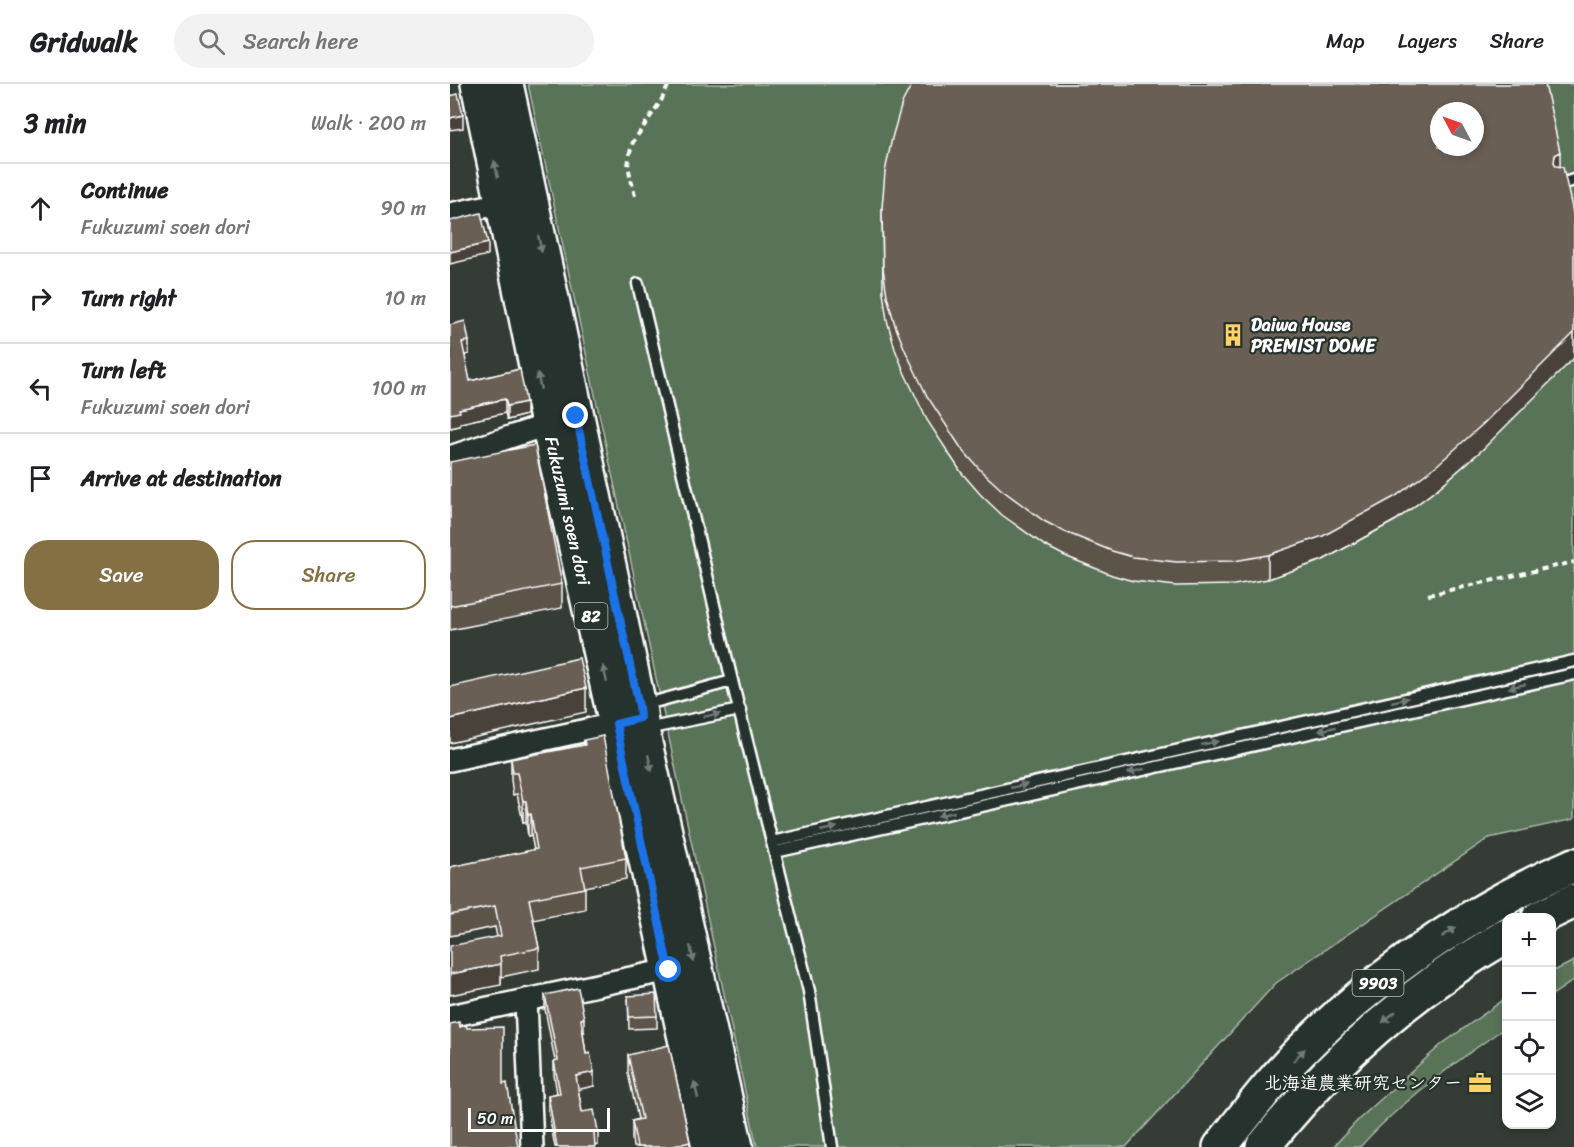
<!DOCTYPE html>
<html lang="en">
<head>
<meta charset="utf-8">
<style>
	:root { --surface:#fff; --page:#f2f2f2; --text:#202124; --muted:#757577; --line:#e0e0e0; --accent:#847042 }
	body { margin:0; font-family:Sriracha,"Klee One",sans-serif; background:var(--page); color:var(--text) }
	.controls { position:absolute; right:18px; bottom:18px; display:grid; overflow:hidden; border-radius:12px; box-shadow:0 3px 9px #0003 }
	.controls button { width:54px; height:54px; display:grid; place-items:center; padding:0; border:0; border-bottom:2px solid var(--line); background:var(--surface); color:var(--text); font:30px sans-serif }
	.compass { position:absolute; left:980px; top:18px; width:54px; height:54px; border-radius:50%; background:var(--surface); box-shadow:0 3px 9px #0003; rotate:311deg }
	.scale { position:absolute; left:18px; bottom:15px; width:142px; box-sizing:border-box; padding-left:6px; border:3px solid #fff; border-top:0; font-size:16px; line-height:21px; white-space:nowrap; color:#fff; -webkit-text-stroke:4px #26332d; paint-order:stroke }
	.stop { position:absolute; width:18px; height:18px; margin:-14px; border:4px solid #1a73e8; border-radius:50%; background:#fff }
	.stop.end { background:#1a73e8; border-color:#fff; box-shadow:0 2px 6px #0008 }
	.list { margin:0; padding:0; list-style:none }
	h2 { display:flex; justify-content:space-between; align-items:center; height:78px; margin:0; padding:0 24px; font-size:26px }
	h2 small { font-size:20px; font-weight:400; color:var(--muted) }
	.list li { display:grid; grid-template-columns:39px 1fr auto; gap:18px; align-items:center; box-sizing:border-box; height:90px; padding:0 24px; border-top:2px solid var(--line) }
	.list b { display:block; font-size:22px; white-space:nowrap }
	.list p { margin:0; font-size:20px; white-space:nowrap; color:var(--muted) }
	.list em { font-size:20px; font-style:normal; color:var(--muted) }
	.actions { display:flex; gap:12px; padding:18px 24px }
	.actions a { flex:1; padding:14px 0; border:2px solid var(--accent); border-radius:24px; text-align:center; font-size:21px; color:var(--accent) }
	.actions .main { background:var(--accent); color:#fff }
	.icon { flex:none; width:33px; height:33px; fill:none; stroke:currentColor; stroke-width:2; stroke-linecap:round; stroke-linejoin:round }
	.map { position:relative; flex:none; width:1124px; height:1063px; overflow:hidden }
	header { display:flex; align-items:center; gap:36px; box-sizing:border-box; height:84px; padding:0 30px; background:var(--surface); border-bottom:2px solid var(--line) }
	header strong { font-size:28px }
	nav { display:flex; gap:33px; margin-inline-start:auto; font-size:21px }
	.search { width:420px; height:54px; background:var(--page); display:flex; align-items:center; gap:15px; box-sizing:border-box; padding:0 21px; border-radius:33px; color:var(--muted); font-size:22px }
	main { display:flex }
	aside { flex:1; background:var(--surface) }
	.map>svg:first-child { display:block }
	.green { fill:#597358; stroke:#acb9ac; stroke-width:1.5; fill-rule:evenodd }
	.lines { fill:none; stroke-linecap:round; stroke-linejoin:round }
	.service-casing { stroke:#fff; stroke-width:15 }
	.minor-casing { stroke:#fff; stroke-width:26 }
	.primary-casing { stroke:#fff; stroke-width:38 }
	.path { stroke:#fff; stroke-width:4; stroke-dasharray:6 4.5; stroke-linecap:butt }
	.service { stroke:#26332d; stroke-width:10 }
	.minor { stroke:#26332d; stroke-width:21 }
	.primary { stroke:#26332d; stroke-width:33 }
	.wall { fill:#5b5248; stroke:#fff; stroke-width:1.5 }
	.shaded-wall { fill:#4a423b; stroke:#fff; stroke-width:1.5 }
	.building { fill:#6a5f54; stroke:#fff; stroke-width:1.5; fill-rule:evenodd }
	.oneway { fill:#727a76 }
	.route { stroke:#1a73e8; stroke-width:8 }
	.labels { text-anchor:middle; stroke-width:4.5; stroke-linejoin:round; paint-order:stroke }
	.shield { fill:#26332d; stroke:#bec2c0; stroke-width:1.5 }
	.shield-label { font-size:16px; font-weight:bold; fill:#fff }
	.poi-label { font-size:18px; font-weight:bold; fill:#fff; stroke:#26332d; text-anchor:start }
	.street-label { font-size:18px; fill:#fff; stroke:#26332d }
</style>
</head>
<body>
<header>
<strong>Gridwalk</strong>
<div class="search"><svg class="icon" aria-label="search" viewBox="0 0 24 24"><circle cx="10" cy="10" r="6"/><path d="M15 15l6 6"/></svg>Search here</div>
<nav><a>Map</a><a>Layers</a><a>Share</a></nav>
</header>
<main>
<aside>
<h2>3 min<small>Walk · 200 m</small></h2>
<ul class="list">
<li><svg class="icon" aria-label="ahead" viewBox="0 0 24 24"><path d="M12 20V5M6 11l6-6 6 6"/></svg><div><b>Continue</b><p>Fukuzumi soen dori</p></div><em>90 m</em></li>
<li><svg class="icon" aria-label="right" viewBox="0 0 24 24"><path d="M7 20v-9h11M14 6l5 5-5 5"/></svg><div><b>Turn right</b></div><em>10 m</em></li>
<li><svg class="icon" aria-label="left" viewBox="0 0 24 24"><path d="M17 20v-9H6M10 6l-5 5 5 5"/></svg><div><b>Turn left</b><p>Fukuzumi soen dori</p></div><em>100 m</em></li>
<li><svg class="icon" aria-label="arrive" viewBox="0 0 24 24"><path d="M6 21V4h12l-3 4 3 4H6"/></svg><div><b>Arrive at destination</b></div></li>
</ul>
<div class="actions"><a class="main">Save</a><a>Share</a></div>
</aside>
<div class="map">
<svg width="1124" height="1063" viewBox="0 0 1124 1063">
	<rect width="100%" height="100%" fill="#343c35"/>
	<filter id="ink" filterUnits="userSpaceOnUse"><feTurbulence type="fractalNoise" baseFrequency=".0167" numOctaves="2"/><feDisplacementMap in="SourceGraphic" scale="12" xChannelSelector="R" yChannelSelector="G"/><feConvolveMatrix kernelMatrix="1 2 1 2 8 2 1 2 1" color-interpolation-filters="sRGB"/></filter>
	<g filter="url(#ink)">
		<g class="green">
			<path d="M78 0H1124V735L1039 754 826 899 676 1063H307ZM989 27H1025V63H989Z"/>
			<path d="M1124 877V896L1102 911V888Z"/>
			<path d="M1056 914V943C1008 976 949 1019 910 1063H883L909 1035 992 960Z"/>
		</g>
		<g class="lines">
			<g class="service-casing">
				<g id="service">
					<path d="M1111 100 1124 96"/>
					<path d="M188 200 282 597 359 907 382 1063"/>
					<path d="M193 621 282 597"/>
					<path d="M196 645 290 626"/>
					<path d="M322 758 1124 577"/>
					<path d="M325 768 1124 590"/>
				</g>
			</g>
			<g class="minor-casing">
				<g id="minor">
					<path d="M0 130 53 119"/>
					<path d="M0 373 108 337"/>
					<path d="M0 676 178 637"/>
					<path d="M76 916 82 1063"/>
					<path d="M0 932 219 886"/>
				</g>
			</g>
			<g class="primary-casing">
				<g id="primary">
					<path id="s1" d="M28 0 98 340 166 640 259 1063"/>
					<path d="M56 0 189 622 192 646 286 1063"/>
					<path d="M1089 834 1124 817"/>
					<path d="M770 1063C786 1043 802 1022 819 1002 897 910 1013 828 1124 781"/>
					<path d="M813 1063C880 978 962 906 1056 852"/>
				</g>
			</g>
			<g class="path">
				<path d="M185 112 178 82 180 68 183 58 211 17 219 0"/>
				<path d="M978 511 1124 478"/>
			</g>
			<use href="#service" class="service"/>
			<use href="#minor" class="minor"/>
			<use href="#primary" class="primary"/>
		</g>
		<g class="wall">
			<path d="M432 124 1033 365 986 406 946 436 873 476 818 495 784 501 726 502 683 497 662 491 615 472 594 461 552 431 531 411 511 388 477 336 455 290 445 265 437 236 433 208Z"/>
			<path d="M0 241 19 270 14 271 20 297 70 285 76 331 57 336 55 329 10 339V342L0 344Z"/>
			<path d="M0 378 112 500V524L0 546Z"/>
			<path d="M134 656 176 774V795L135 803V825L83 836 89 864V885L51 893V901L47 853 45 843 0 852V783L84 766 81 751 78 752 76 738H73L67 710 63 711 61 696V675L134 661Z"/>
			<path d="M95 911 134 948H133L136 970 144 1002 128 1005 132 1028 148 1061 145 1062V1063H105L98 1025V1011L107 1009 104 991V977H105L95 925Z"/>
			<path d="M178 912 207 932V944L179 945Z"/>
			<path d="M178 971 240 1063H183L182 1055V1037L188 1035 178 989Z"/>
		</g>
		<g class="shaded-wall">
			<path d="M13 31V44L0 46V34Z"/>
			<path d="M1110 68V93L1104 78 1105 71Z"/>
			<path d="M38 159V171L0 180V168Z"/>
			<path d="M1124 249V274L1033 365 986 406 946 436 873 476 818 495V471Z"/>
			<path d="M19 257V270L12 272V258Z"/>
			<path d="M55 315V329L10 339V342L0 344V330L9 325Z"/>
			<path d="M76 318V331L57 336V322Z"/>
			<path d="M136 604V628L0 659V635Z"/>
			<rect x="73" y="717" width="3" height="21"/>
			<path d="M81 730V751L78 752V731Z"/>
			<path d="M51 880V901L0 911V890Z"/>
			<path d="M134 934V948H131V935Z"/>
			<path d="M144 988V1002L126 1006V992Z"/>
			<path d="M148 1047V1061L144 1062V1048Z"/>
			<path d="M240 1058V1063H220Z"/>
		</g>
		<g class="building">
			<path d="M462 0H1095L1110 68 1105 71 1104 78 1106 82 1113 83 1124 133V249L1033 340 986 382 946 412 873 452 818 471 784 477 726 478 683 473 662 467 615 448 594 437 552 406 531 387 511 364 477 312 455 266 445 241 437 212 433 184 432 124 435 88 442 54 452 19ZM989 27H1025V63H989Z"/>
			<path d="M8 10 13 31 0 34V12Z"/>
			<path d="M31 129 38 159 0 168V137Z"/>
			<path d="M15 237 19 257 12 258 20 297 70 285 76 318 57 322 55 315 9 325 10 328 0 330V241Z"/>
			<path d="M85 361 112 500 0 522V378Z"/>
			<path d="M129 574 136 604 0 635V603Z"/>
			<path d="M153 652 176 774 131 783 135 804 79 815 89 864 50 872 51 880 0 890V862L51 852 45 822 0 831V783L87 765 81 730 78 731 76 717H73L67 689H63L61 675 135 661 134 656Z"/>
			<path d="M128 904 134 934 131 935 136 970 140 969 144 988 126 992 132 1028 144 1026 148 1047 144 1048 145 1063H107L98 1011 110 1009 104 977 108 976 95 911Z"/>
			<path d="M206 910 207 932 179 933 178 912Z"/>
			<path d="M9 938 10 943 16 941 17 944 53 943V1000L57 999 68 1063H0V940Z"/>
			<path d="M219 961 240 1058 220 1063H187L182 1037 192 1035 178 971Z"/>
		</g>
		<defs><path id="oneway-solid" d="M-6-.8H1V-3.2L6.5 0L1 3.2V.8H-6Z" transform="scale(1.5)"/></defs>
		<g class="oneway">
			<use href="#oneway-solid" transform="translate(46 85) rotate(-102)"/>
			<use href="#oneway-solid" transform="translate(90 160) rotate(78)"/>
			<use href="#oneway-solid" transform="translate(89 297) rotate(-102)"/>
			<use href="#oneway-solid" transform="translate(155 590) rotate(-103)"/>
			<use href="#oneway-solid" transform="translate(1067 602) rotate(167)"/>
			<use href="#oneway-solid" transform="translate(950 616) rotate(-13)"/>
			<use href="#oneway-solid" transform="translate(262 631) rotate(-12)"/>
			<use href="#oneway-solid" transform="translate(877 645) rotate(167)"/>
			<use href="#oneway-solid" transform="translate(760 659) rotate(-13)"/>
			<use href="#oneway-solid" transform="translate(200 679) rotate(77)"/>
			<use href="#oneway-solid" transform="translate(686 687) rotate(167)"/>
			<use href="#oneway-solid" transform="translate(569 702) rotate(-13)"/>
			<use href="#oneway-solid" transform="translate(496 730) rotate(167)"/>
			<use href="#oneway-solid" transform="translate(379 745) rotate(-13)"/>
			<use href="#oneway-solid" transform="translate(999 848) rotate(-34)"/>
			<use href="#oneway-solid" transform="translate(242 870) rotate(77)"/>
			<use href="#oneway-solid" transform="translate(939 933) rotate(140)"/>
			<use href="#oneway-solid" transform="translate(849 971) rotate(-46)"/>
			<use href="#oneway-solid" transform="translate(246 1006) rotate(-103)"/>
		</g>
	</g>
	<g class="lines" filter="url(#ink)">
		<path class="route" d="M126 332 189 622 190 634 166 640 219 886"/>
	</g>
	<defs>
		<g id="building-bare" transform="scale(1.8)"><path d="M-4-6H4V6H1V3H-1V6H-4ZM-2.5-4.3h1.7v1.8h-1.7ZM.8-4.3h1.7v1.8H.8ZM-2.5-1h1.7V.8h-1.7ZM.8-1h1.7V.8H.8Z" fill="#ffd166" stroke="#26332d" stroke-width="2.5" paint-order="stroke"/></g>
		<g id="office-bare" transform="scale(1.8)"><path d="M-6-3h4V-5.5h4V-3h4V5H-6ZM-1-4.5V-3h2v-1.5ZM-6 0V1H6V0Z" fill="#ffd166" stroke="#26332d" stroke-width="2.5" paint-order="stroke"/></g>
	</defs>
	<g fill-rule="evenodd">
		<use href="#building-bare" x="783" y="251"/>
		<use href="#office-bare" x="1030" y="999"/>
	</g>
	<g class="labels">
		<g class="shield">
			<rect x="124.5" y="519" width="33" height="26" rx="4.5"/>
			<rect x="902.5" y="886" width="51" height="26" rx="4.5"/>
		</g>
		<g class="shield-label">
			<text x="141" y="538">82</text>
			<text x="928" y="905">9903</text>
		</g>
		<g class="poi-label">
			<text x="801" y="247">Daiwa House<tspan x="801" dy="21">PREMIST DOME</tspan></text>
			<text x="1012" y="1005" text-anchor="end">北海道農業研究センター</text>
		</g>
		<g class="street-label">
			<text dy="6" stroke="none"><textPath href="#s1" startOffset="436">Fukuzumi soen dori</textPath></text>
		</g>
	</g>
</svg>
<div class="controls">
<button>+</button>
<button>−</button>
<button><svg class="icon" aria-label="locate" viewBox="0 0 24 24"><circle cx="12" cy="12" r="6"/><path d="M12 2v4M12 18v4M2 12h4M18 12h4"/></svg></button>
<button><svg class="icon" aria-label="layers" viewBox="0 0 24 24"><path d="M12 4l9 5-9 5-9-5zM3 14l9 5 9-5"/></svg></button>
</div>
<svg class="compass" viewBox="-18 -18 36 36"><path d="M0-13l5 13h-10z" fill="#e53935"/><path d="M0 13l5-13h-10z" fill="#757577"/></svg>
<div class="scale">50 m</div>
<div class="stop" style="left:219px;top:886px"></div>
<div class="stop end" style="left:126px;top:332px"></div>
</div>
</main>
</body>
</html>
